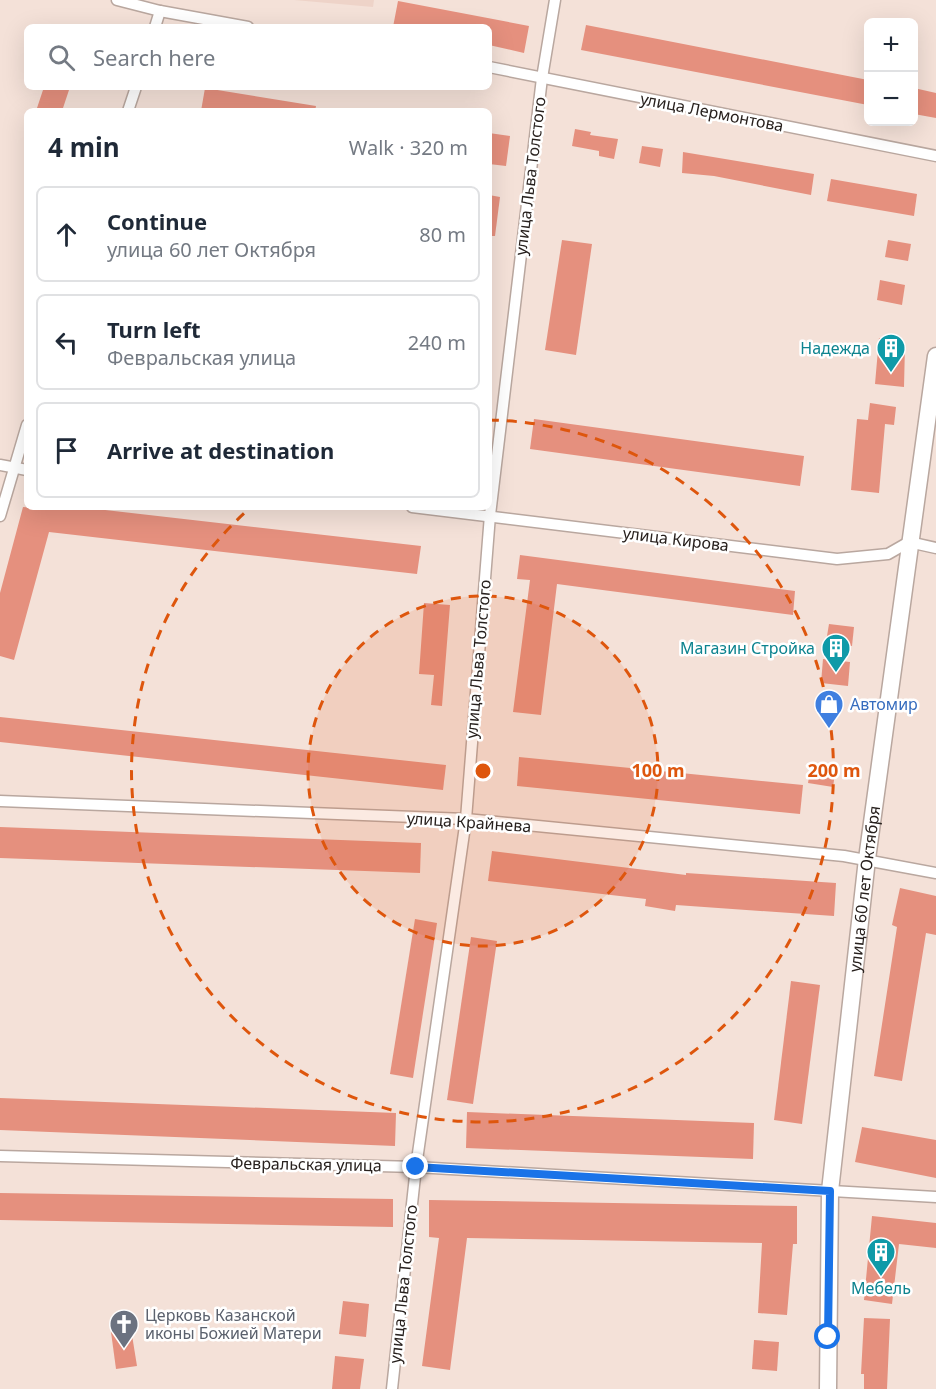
<!DOCTYPE html>
<html lang="en">
<head>
<meta charset="utf-8">
<style>
	:root { --surface:#fff; --page:#f2f2f3; --text:#1f2937; --muted:#747a83; --line:#e0e1e3 }
	body { margin:0; font-family:"Noto Sans",sans-serif; background:var(--page); color:var(--text) }
	.controls { position:absolute; right:18px; top:18px; display:grid; overflow:hidden; border-radius:9px; box-shadow:0 6px 24px #0002 }
	.controls button { width:54px; height:54px; display:grid; place-items:center; padding:0; border:0; border-bottom:2px solid var(--line); background:var(--surface); color:var(--text); font:30px sans-serif }
	.stop { position:absolute; width:18px; height:18px; margin:-14px; border:4px solid #1a73e8; border-radius:50%; background:#fff }
	.stop.end { background:#1a73e8; border-color:#fff; box-shadow:0 2px 6px #0008 }
	.list { margin:0; padding:0; list-style:none }
	h2 { display:flex; justify-content:space-between; align-items:center; height:78px; margin:0; padding:0 24px; font-size:26px }
	h2 small { font-size:20px; font-weight:400; color:var(--muted) }
	.list li { display:grid; grid-template-columns:39px 1fr auto; gap:18px; align-items:center; box-sizing:border-box; height:96px; margin:0 12px 12px; padding:0 12px; border:2px solid var(--line); border-radius:9px }
	.list b { display:block; font-size:22px; white-space:nowrap }
	.list p { margin:0; font-size:20px; white-space:nowrap; color:var(--muted) }
	.list em { font-size:20px; font-style:normal; color:var(--muted) }
	.icon { flex:none; width:33px; height:33px; fill:none; stroke:currentColor; stroke-width:2; stroke-linecap:round; stroke-linejoin:round }
	.map { position:relative; flex:none; width:936px; height:1389px; overflow:hidden }
	.search { position:absolute; background:var(--surface); box-shadow:0 6px 24px #0002; left:24px; top:24px; width:468px; height:66px; display:flex; align-items:center; gap:15px; box-sizing:border-box; padding:0 21px; border-radius:9px; color:var(--muted); font-size:22px }
	.panel { position:absolute; background:var(--surface); box-shadow:0 6px 24px #0002; left:24px; top:108px; width:468px; height:402px; border-radius:9px }
	.map>svg:first-child { display:block }
	.built { fill:#eed3c8 }
	.building { fill:#e5907e }
	.lines { fill:none; stroke-linecap:round; stroke-linejoin:round }
	.street-casing { stroke:#b9a79f; stroke-width:13 }
	.primary-casing { stroke:#b9a79f; stroke-width:19 }
	.street { stroke:#fff; stroke-width:10 }
	.primary { stroke:#fff; stroke-width:16 }
	.route { stroke:#1a73e8; stroke-width:8 }
	.ring { fill:none; stroke:#de560d; stroke-width:3; stroke-dasharray:10 8 }
	.labels { text-anchor:middle; stroke-width:5; stroke-linejoin:round; paint-order:stroke }
	.street-label { font-size:16px; fill:#28211e; stroke:#fff }
	.culture-label { font-size:16px; fill:#0d838f; stroke:#fff; text-anchor:end }
	.shop-label { font-size:16px; fill:#366cbe; stroke:#fff; text-anchor:start }
	.worship-label { font-size:16px; fill:#5b616d; stroke:#fff; text-anchor:start }
	.centre { fill:#de560d; stroke:#fff; stroke-width:3 }
	.ring-label { font-size:18px; text-anchor:middle; font-weight:bold; fill:#de560d; stroke:#fff; stroke-width:5; stroke-linejoin:round; paint-order:stroke }
</style>
</head>
<body>
<div class="map">
<svg width="936" height="1389" viewBox="0 0 936 1389">
	<rect width="100%" height="100%" fill="#f4e1d8"/>
	<path class="built" d="M294 0H374L373 7Z"/>
	<g class="building">
		<path d="M398 1 529 26 524 53 489 45V27H393Z"/>
		<path d="M586 25 868 80V105L581 50Z"/>
		<path d="M44 87H70L62 111H36Z"/>
		<path d="M205 88 316 106 315 111H201Z"/>
		<path d="M914 88 936 93V118L914 114Z"/>
		<path d="M575 129 591 132 590 135 618 139 614 159 599 156V151L572 146Z"/>
		<path d="M489 133 510 136 506 166 489 164Z"/>
		<path d="M642 146 663 149 660 167 639 163Z"/>
		<path d="M683 152 814 174 811 195 714 176 682 173Z"/>
		<path d="M831 179 917 194 914 216 827 201Z"/>
		<path d="M489 195 500 197 495 236H489Z"/>
		<path d="M562 240 592 244 576 355 545 350Z"/>
		<path d="M888 240 911 244 908 261 885 257Z"/>
		<path d="M880 280 905 285 902 305 877 300Z"/>
		<path d="M879 338 896 340V345H905L904 387 875 384Z"/>
		<path d="M870 403 896 407 894 425 885 424 879 493 851 490 857 419 868 420Z"/>
		<path d="M534 419 804 456 800 486 530 449Z"/>
		<path d="M23 507 60 510V507H79L421 546 417 574 49 532 14 660 0 656V593Z"/>
		<path d="M520 555 795 591 793 615 557 584 541 715 513 712 530 580 517 579Z"/>
		<path d="M424 603 450 605 442 706 431 705 434 675 419 674Z"/>
		<path d="M829 624 854 627 852 646 826 642Z"/>
		<path d="M823 659 850 662 848 686 821 683Z"/>
		<path d="M0 717 446 765 443 790 0 742Z"/>
		<path d="M519 757 803 785 800 814 517 786Z"/>
		<path d="M811 764 836 767 833 787 808 783Z"/>
		<path d="M0 827 421 843 420 873 0 858Z"/>
		<path d="M492 851 686 875V873L836 883 834 916 676 905 675 911 645 906 646 899 488 881Z"/>
		<path d="M900 888 936 896V935L926 933 902 1081 874 1076 897 927 892 925Z"/>
		<path d="M415 919 437 923 413 1078 390 1074Z"/>
		<path d="M471 937 497 941 473 1104 447 1100Z"/>
		<path d="M791 981 820 985 802 1124 774 1120Z"/>
		<path d="M0 1098 396 1113 395 1146 0 1130Z"/>
		<path d="M467 1112 754 1123 753 1159 466 1148Z"/>
		<path d="M862 1127 936 1140V1178L855 1162Z"/>
		<path d="M0 1193 393 1199V1227L0 1220Z"/>
		<path d="M429 1200 797 1206V1244H793L787 1315 758 1313 762 1243 467 1238 450 1370 422 1366 439 1238 429 1237Z"/>
		<path d="M872 1216 936 1223V1248L899 1244 892 1304 864 1300Z"/>
		<path d="M343 1301 369 1304 366 1337 339 1334Z"/>
		<path d="M864 1318 890 1319 887 1389H864V1374H861Z"/>
		<path d="M131 1329 137 1366 116 1369 111 1332Z"/>
		<path d="M754 1340 779 1342 777 1371 752 1369Z"/>
		<path d="M335 1356 364 1359 360 1389H332Z"/>
	</g>
	<g class="lines">
		<g class="street-casing">
			<g id="street">
				<path d="M117 0 160 11 248 27"/>
				<path d="M155 27 160 11"/>
				<path d="M489 67 936 156"/>
				<path d="M128 111 136 87"/>
				<path d="M0 465 27 470"/>
				<path d="M412 507 837 559 888 554 909 542 936 548"/>
				<path d="M0 516 27 425"/>
				<path d="M0 801 466 819 844 856 936 873"/>
				<path d="M0 1156 416 1167 936 1197"/>
				<path d="M392 1389 416 1167 466 819 490 515 542 78 555 0"/>
			</g>
		</g>
		<g class="primary-casing">
			<g id="primary">
				<path id="s1" d="M828 1389 830 1191 867 859 936 356"/>
			</g>
		</g>
		<use href="#street" class="street"/>
		<use href="#primary" class="primary"/>
	</g>
	<g class="lines">
		<path class="route" d="M416 1167 830 1191 828 1337"/>
	</g>
	<circle cx="483" cy="771" r="175" fill="#de560d" fill-opacity=".12"/>
	<g class="ring">
		<circle cx="483" cy="771" r="175"/>
		<path d="M489 420A351 351 0 1 1 250 508"/>
	</g>
	<defs>
		<g id="building-pin" transform="scale(1.5)"><path d="M0 17L-7.5 6A9.5 9.5 0 1 1 7.5 6Z" fill="#0f9aa8" stroke="#fff"/><path d="M-4-6H4V6H1V3H-1V6H-4ZM-2.5-4.3h1.7v1.8h-1.7ZM.8-4.3h1.7v1.8H.8ZM-2.5-1h1.7V.8h-1.7ZM.8-1h1.7V.8H.8Z" fill="#fff"/></g>
		<g id="shop-pin" transform="scale(1.5)"><path d="M0 17L-7.5 6A9.5 9.5 0 1 1 7.5 6Z" fill="#3f7fe0" stroke="#fff"/><path d="M-5-2.5h2.3a2.7 3.5 0 0 1 5.4 0H5L5.5 6h-11ZM-1.5-2.5h3a1.5 2.3 0 0 0-3 0Z" fill="#fff"/></g>
		<g id="church-pin" transform="scale(1.5)"><path d="M0 17L-7.5 6A9.5 9.5 0 1 1 7.5 6Z" fill="#6b7280" stroke="#fff"/><path d="M-1.2-6h2.4v3.5h3.3v2.4h-3.3V6h-2.4V-.1h-3.3v-2.4h3.3Z" fill="#fff"/></g>
	</defs>
	<g fill-rule="evenodd">
		<use href="#building-pin" x="891" y="348"/>
		<use href="#building-pin" x="836" y="648"/>
		<use href="#shop-pin" x="829" y="704"/>
		<use href="#building-pin" x="881" y="1252"/>
		<use href="#church-pin" x="124" y="1324"/>
	</g>
	<g class="labels">
		<g class="street-label">
			<text transform="translate(712 112) rotate(11)" y="6">улица Лермонтова</text>
			<text transform="translate(530 176) rotate(-83)" y="6">улица Льва Толстого</text>
			<text transform="translate(676 539) rotate(7)" y="6">улица Кирова</text>
			<text transform="translate(478 659) rotate(-85)" y="6">улица Льва Толстого</text>
			<text transform="translate(469 822) rotate(4)" y="6">улица Крайнева</text>
			<text dy="6" stroke="none"><textPath href="#s1" startOffset="502">улица 60 лет Октября</textPath></text>
			<text transform="translate(306 1164) rotate(1)" y="6">Февральская улица</text>
			<text transform="translate(403 1284) rotate(-84)" y="6">улица Льва Толстого</text>
		</g>
		<g class="culture-label">
			<text x="870" y="354">Надежда</text>
			<text x="815" y="654">Магазин Стройка</text>
			<text x="881" y="1294" text-anchor="middle">Мебель</text>
		</g>
		<g class="shop-label">
			<text x="850" y="710">Автомир</text>
		</g>
		<g class="worship-label">
			<text x="145" y="1321">Церковь Казанской<tspan x="145" dy="18">иконы Божией Матери</tspan></text>
		</g>
	</g>
	<circle cx="483" cy="771" r="9" class="centre"/>
	<g class="ring-label">
		<text x="658" y="777">100 m</text>
		<text x="834" y="777">200 m</text>
	</g>
</svg>
<div class="controls">
<button>+</button>
<button>−</button>
</div>
<div class="stop" style="left:828px;top:1337px"></div>
<div class="stop end" style="left:416px;top:1167px"></div>
<div class="search"><svg class="icon" aria-label="search" viewBox="0 0 24 24"><circle cx="10" cy="10" r="6"/><path d="M15 15l6 6"/></svg>Search here</div>
<section class="panel">
<h2>4 min<small>Walk · 320 m</small></h2>
<ul class="list">
<li><svg class="icon" aria-label="ahead" viewBox="0 0 24 24"><path d="M12 20V5M6 11l6-6 6 6"/></svg><div><b>Continue</b><p>улица 60 лет Октября</p></div><em>80 m</em></li>
<li><svg class="icon" aria-label="left" viewBox="0 0 24 24"><path d="M17 20v-9H6M10 6l-5 5 5 5"/></svg><div><b>Turn left</b><p>Февральская улица</p></div><em>240 m</em></li>
<li><svg class="icon" aria-label="arrive" viewBox="0 0 24 24"><path d="M6 21V4h12l-3 4 3 4H6"/></svg><div><b>Arrive at destination</b></div></li>
</ul>
</section>
</div>
</body>
</html>
